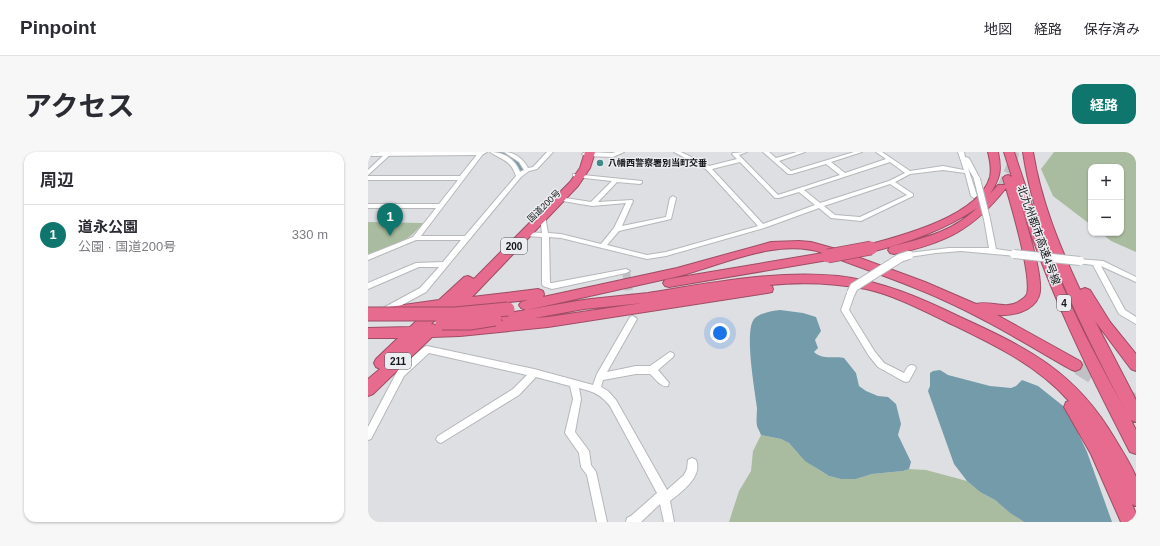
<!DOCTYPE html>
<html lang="ja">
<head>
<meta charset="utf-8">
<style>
	:root { --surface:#fff; --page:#f7f7f7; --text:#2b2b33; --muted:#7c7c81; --line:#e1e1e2; --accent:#0f766e }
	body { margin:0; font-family:Helvetica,"Noto Sans JP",sans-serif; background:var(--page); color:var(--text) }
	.controls { position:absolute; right:12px; top:12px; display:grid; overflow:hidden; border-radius:8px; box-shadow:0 1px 3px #0004 }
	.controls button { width:36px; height:36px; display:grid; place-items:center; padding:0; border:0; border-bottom:1px solid var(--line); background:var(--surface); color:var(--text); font:20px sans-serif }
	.you { position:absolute; left:352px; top:181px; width:14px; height:14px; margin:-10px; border:3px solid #fff; border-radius:50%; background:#1a73e8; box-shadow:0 0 0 6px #1a73e833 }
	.badge { display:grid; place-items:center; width:26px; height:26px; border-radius:50%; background:var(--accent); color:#fff; font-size:13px; font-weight:700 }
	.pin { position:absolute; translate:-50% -33px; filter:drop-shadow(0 1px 2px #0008) }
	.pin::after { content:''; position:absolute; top:21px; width:14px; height:12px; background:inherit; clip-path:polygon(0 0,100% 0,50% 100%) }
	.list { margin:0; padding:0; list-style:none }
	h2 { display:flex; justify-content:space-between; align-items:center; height:52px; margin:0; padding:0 16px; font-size:17px }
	h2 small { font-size:13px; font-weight:400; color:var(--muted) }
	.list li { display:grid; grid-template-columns:26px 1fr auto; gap:12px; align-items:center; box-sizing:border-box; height:60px; padding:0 16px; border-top:1px solid var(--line) }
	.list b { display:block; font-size:15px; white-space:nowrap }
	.list p { margin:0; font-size:13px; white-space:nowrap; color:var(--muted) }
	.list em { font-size:13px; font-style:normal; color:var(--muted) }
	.map { position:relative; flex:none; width:768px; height:370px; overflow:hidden; border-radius:12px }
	header { display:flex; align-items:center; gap:24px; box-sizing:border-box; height:56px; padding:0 20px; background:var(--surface); border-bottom:1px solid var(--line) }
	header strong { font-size:19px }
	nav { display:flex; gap:22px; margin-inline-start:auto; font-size:14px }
	.intro { display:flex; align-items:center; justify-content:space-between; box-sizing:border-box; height:96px; padding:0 24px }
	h1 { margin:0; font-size:28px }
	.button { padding:10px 18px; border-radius:12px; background:var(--accent); color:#fff; font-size:14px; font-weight:700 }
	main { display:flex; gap:24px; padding:0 24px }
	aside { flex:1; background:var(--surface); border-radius:12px; box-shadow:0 1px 3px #0004 }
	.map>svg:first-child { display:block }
	.green { fill:#aabc9f }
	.water { fill:#749baa }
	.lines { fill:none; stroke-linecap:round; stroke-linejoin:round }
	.river { fill:#749baa; fill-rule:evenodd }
	.street-tunnel { stroke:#c0c1c4; stroke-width:8; stroke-dasharray:8 3.5; stroke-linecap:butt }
	.highway-tunnel-far2 { stroke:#c0c1c4; stroke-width:10; stroke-dasharray:10 5; stroke-linecap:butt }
	.highway-tunnel-far1 { stroke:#c0c1c4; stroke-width:13; stroke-dasharray:13 6; stroke-linecap:butt }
	.highway-tunnel { stroke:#c0c1c4; stroke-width:16; stroke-dasharray:16 8; stroke-linecap:butt }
	.street-casing { stroke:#b5b7ba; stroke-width:2 }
	.secondary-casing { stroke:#b5b7ba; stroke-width:2 }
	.highway-casing { stroke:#9e4d65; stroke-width:2 }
	.street { fill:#fff; fill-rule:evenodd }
	.secondary { fill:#fff; fill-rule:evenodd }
	.highway { fill:#e76a8f; fill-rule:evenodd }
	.street-bridge-far1-casing { stroke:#b5b7ba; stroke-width:8; stroke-linecap:butt }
	.street-bridge-casing { stroke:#b5b7ba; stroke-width:10; stroke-linecap:butt }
	.highway-bridge-casing { stroke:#9e4d65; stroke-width:15; stroke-linecap:butt }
	.street-bridge-far1 { stroke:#fff; stroke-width:6 }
	.street-bridge { stroke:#fff; stroke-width:8 }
	.highway-bridge { stroke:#e76a8f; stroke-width:13 }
	.poi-dot { fill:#408889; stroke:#ebedf0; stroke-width:1.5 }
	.labels { text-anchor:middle; stroke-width:3; stroke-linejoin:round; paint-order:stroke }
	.far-poi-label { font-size:9px; font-weight:bold; fill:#151617; stroke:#ebedf0; text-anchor:start }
	.far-street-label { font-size:9px; fill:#151617; stroke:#ebedf0 }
	.shield { fill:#ebedf0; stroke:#555658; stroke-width:1 }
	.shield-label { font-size:10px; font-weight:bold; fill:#151617 }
	.street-label { font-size:11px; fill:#151617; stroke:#ebedf0 }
</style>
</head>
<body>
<header>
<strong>Pinpoint</strong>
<nav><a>地図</a><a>経路</a><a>保存済み</a></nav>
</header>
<div class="intro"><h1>アクセス</h1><a class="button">経路</a></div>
<main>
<aside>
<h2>周辺<small></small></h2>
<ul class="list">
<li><span class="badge">1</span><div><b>道永公園</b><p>公園 · 国道200号</p></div><em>330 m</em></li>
</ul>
</aside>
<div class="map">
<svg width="768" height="370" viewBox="0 0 768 370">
	<rect width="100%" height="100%" fill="#dedfe3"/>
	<g class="green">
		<path d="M686 0H768V100L743 89 733 81H753V15H723V73L685 44 673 17Z"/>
		<path d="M0 70 55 71C40 91 23 94 0 102Z"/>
		<path d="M393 283 413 287 421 291 430 301 448 316 461 324 473 327H488L504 322 535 319 541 317 558 318 599 329 612 340 627 348 642 361 656 370H361L371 339 383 319 385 299Z"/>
	</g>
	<g class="water">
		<path d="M412 158 435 161 448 165 453 179 447 188 450 196 446 200C454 208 466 204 476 206L488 221 491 234 498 239 510 244 520 245 528 252 533 272 530 283 543 310 541 317 535 319 504 322 488 327H473L461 324 437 309 421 291 413 287 393 283C392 280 390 277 389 274 388 268 389 261 389 256 387 239 376 180 386 167 391 161 404 159 412 158Z"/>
		<path d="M572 218 580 223 622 234 643 236 648 234 654 228 670 234 699 257 719 300 744 370H656L642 361 627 348 612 340 599 329 586 312 560 239 562 234V221L565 219Z"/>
	</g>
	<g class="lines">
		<path class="river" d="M127 0C140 0 155 3 159 17L158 19H150L147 13Z"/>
		<path class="street-tunnel" d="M258 119 265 167"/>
		<path class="highway-tunnel-far2" d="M634 35 644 13 646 0"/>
		<path class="highway-tunnel-far1" d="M707 213 712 216"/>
		<path class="highway-tunnel" d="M711 215 768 251"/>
		<g class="street-casing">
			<g id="street">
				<path d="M111 0H119L115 2 53 84H97L148 24C142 7 135 9 122 0 136 0 147 7 152 20L156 18 151 10 136 0C147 0 155 7 160 16L165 15 179 0H185L169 17 161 19 153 25 58 140 21 160H15L14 158 15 156 52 136 71 115H51L0 137V131L48 111 75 110 93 88H48L0 108V103L45 85 68 56H0V52H71L90 28H0V24H92Z"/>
				<path d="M248 0H256L245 5 217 4 214 2 217 0 244 1Z"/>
				<path d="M306 0H313L341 14 369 7 364 2 365 1 379 0 371 3 410 43 472 23 458 12 424 22H420L395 0H401L408 6 429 0H437L411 9 423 19 486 0H494L463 10 477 21 518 7 508 0H514L542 19 575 14 596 18 590 0H596L597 5 601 6 612 27 607 28 600 16 609 44 606 46 603 44 597 21 575 18 542 22 527 30 545 42V44L493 69 463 66 451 56 396 76 298 104 279 107 193 86 181 85 182 131H184L258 117 262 119 258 121 184 137 175 134 174 132V85L158 84 155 82 158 80 174 81 172 66 165 64V62L177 64 180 81 193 82 233 92 246 76 258 51 224 54 183 47 182 46 185 44 223 50 244 29 207 25 205 24V22L274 29V31L272 32 249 30 230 50 264 48 265 49 254 74 298 65 302 46 305 44 308 46 303 67 251 79 239 93 279 103 298 100 390 74 338 17ZM372 10 407 46H411L431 40 447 53 395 72 344 17ZM522 10 537 21 521 29 452 51 436 38ZM522 32 539 43 492 65 467 63 456 54Z"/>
				<path d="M18 1 23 2 0 23V18Z"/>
				<path d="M619 65 622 67 628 97 648 100V104L593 99 568 101 541 105 538 103 541 101 581 96H621L616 67Z"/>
				<path d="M710 107 735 109 768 125V130L733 114 757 158 768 165V172L751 162 725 113 710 111 709 109Z"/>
				<path d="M483 138 487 141 481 158 507 200 516 211 536 221C539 216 541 211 547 214L548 216 541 229 538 230 535 229 510 215 501 204 473 158 479 141Z"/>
				<path d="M265 164 269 167 239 220 268 214H282L302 200 305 201 306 203 305 205 290 218 301 231 300 234C293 236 287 226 282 222H268L235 228 233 235 240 239 248 248 299 338 316 323 319 317 320 308 324 306 328 308C335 325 313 340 302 349L306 370H296L292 352 273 370H258L259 366 263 364 289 341 242 254C232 242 226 240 211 236L213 247 207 280 221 299 223 313 228 320 239 370H229L219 323 213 315 211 301 197 281 205 247 202 234 168 225 151 243 73 291 70 290 68 287 70 284 145 237 159 223 61 201 36 224 3 287 0 288V275L30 218 56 195 59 194 166 217 225 233 229 222 262 165Z"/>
			</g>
		</g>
		<g class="secondary-casing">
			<path id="secondary" d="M0 0H116L117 1 113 3 0 4Z"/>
		</g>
		<g class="highway-casing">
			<path id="highway" d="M217 0H227L222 16 210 34 104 145 170 137 175 139 176 142 175 145 309 116 403 90 431 89 443 90 468 97 557 130 608 152C621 148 637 158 650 150 653 148 658 145 659 142 664 125 644 56 638 36 605 78 577 91 526 102L522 101 520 98 522 95C555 86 583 81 609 56 577 78 541 90 503 100L499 99 497 96 499 93C533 84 611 64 622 25 624 17 622 8 620 0H630C634 19 632 26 622 42L630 33H637L635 26 637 24 640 23 644 25 636 0H646C661 45 676 91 695 135 713 178 736 219 758 260 717 181 668 89 655 0H665C673 49 691 93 712 138L717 136 722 138 742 170 768 202V219L763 217 727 169 768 248V270L763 268 768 278V302L762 300C720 219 681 139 653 53 658 71 677 128 671 144 665 160 644 164 629 163L712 209 714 213 712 217 707 219 702 217C660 193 618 167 573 147 538 131 501 119 465 105L460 108 301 135 297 134 295 131 297 128 301 127 455 101C408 85 353 114 307 125 258 136 208 147 159 158 180 154 201 150 223 147 242 145 261 143 280 141 342 131 406 118 470 124 514 129 553 146 592 165 660 196 708 220 747 287 754 299 763 312 768 325 768 333 768 346 768 354L764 352 768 362V370H753L723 302 696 255 698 250 701 249C667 211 622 191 577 169 552 157 525 143 498 137 466 131 433 130 401 133L404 134 405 137 404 140 399 141 180 175 92 184 64 185 5 242 0 244V227L12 217 8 215 6 211 8 207 30 186H0V176L42 175 59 159 26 163 21 161 19 158 21 155 71 148 96 125 100 124 106 127 202 30 212 16ZM390 134 180 165 166 166 216 157 275 151ZM160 148 153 150 151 153 153 156 158 158 135 162 133 166 135 169C112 172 85 177 63 172L78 157 88 158 94 155Z"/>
		</g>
		<use href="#street" class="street"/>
		<use href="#secondary" class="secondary"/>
		<use href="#highway" class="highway"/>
		<g class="street-bridge-far1-casing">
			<path id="street-bridge-far1" d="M609 27 619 67"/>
		</g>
		<g class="street-bridge-casing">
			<g id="street-bridge">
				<path d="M646 102 712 109"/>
				<path d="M483 141 486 135 532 106 541 103"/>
			</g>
		</g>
		<g class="highway-bridge-casing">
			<g id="highway-bridge">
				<path d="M460 104 503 96"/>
				<path d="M0 162H87L140 157"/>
				<path d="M74 171H102L127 167"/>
			</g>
		</g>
		<use href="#street-bridge-far1" class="street-bridge-far1"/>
		<use href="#street-bridge" class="street-bridge"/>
		<use href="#highway-bridge" class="highway-bridge"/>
	</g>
	<circle class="poi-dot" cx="232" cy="11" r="4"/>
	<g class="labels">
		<g class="far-poi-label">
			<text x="240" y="14">八幡西警察署別当町交番</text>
		</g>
		<g class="far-street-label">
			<text transform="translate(176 54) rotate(-44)" y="3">国道200号</text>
		</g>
		<g class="shield">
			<rect x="133" y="86" width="26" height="16" rx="3"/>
			<rect x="689" y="143" width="14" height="16" rx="3"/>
			<rect x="17" y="201" width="26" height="16" rx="3"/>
		</g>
		<g class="shield-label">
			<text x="146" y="98">200</text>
			<text x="696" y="155">4</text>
			<text x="30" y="213">211</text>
		</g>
		<g class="street-label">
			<text transform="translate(671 83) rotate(70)" y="4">北九州都市高速4号線</text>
		</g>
	</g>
</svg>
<div class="controls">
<button>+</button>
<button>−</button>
</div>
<div class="you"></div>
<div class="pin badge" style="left:22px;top:84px">1</div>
</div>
</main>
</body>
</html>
